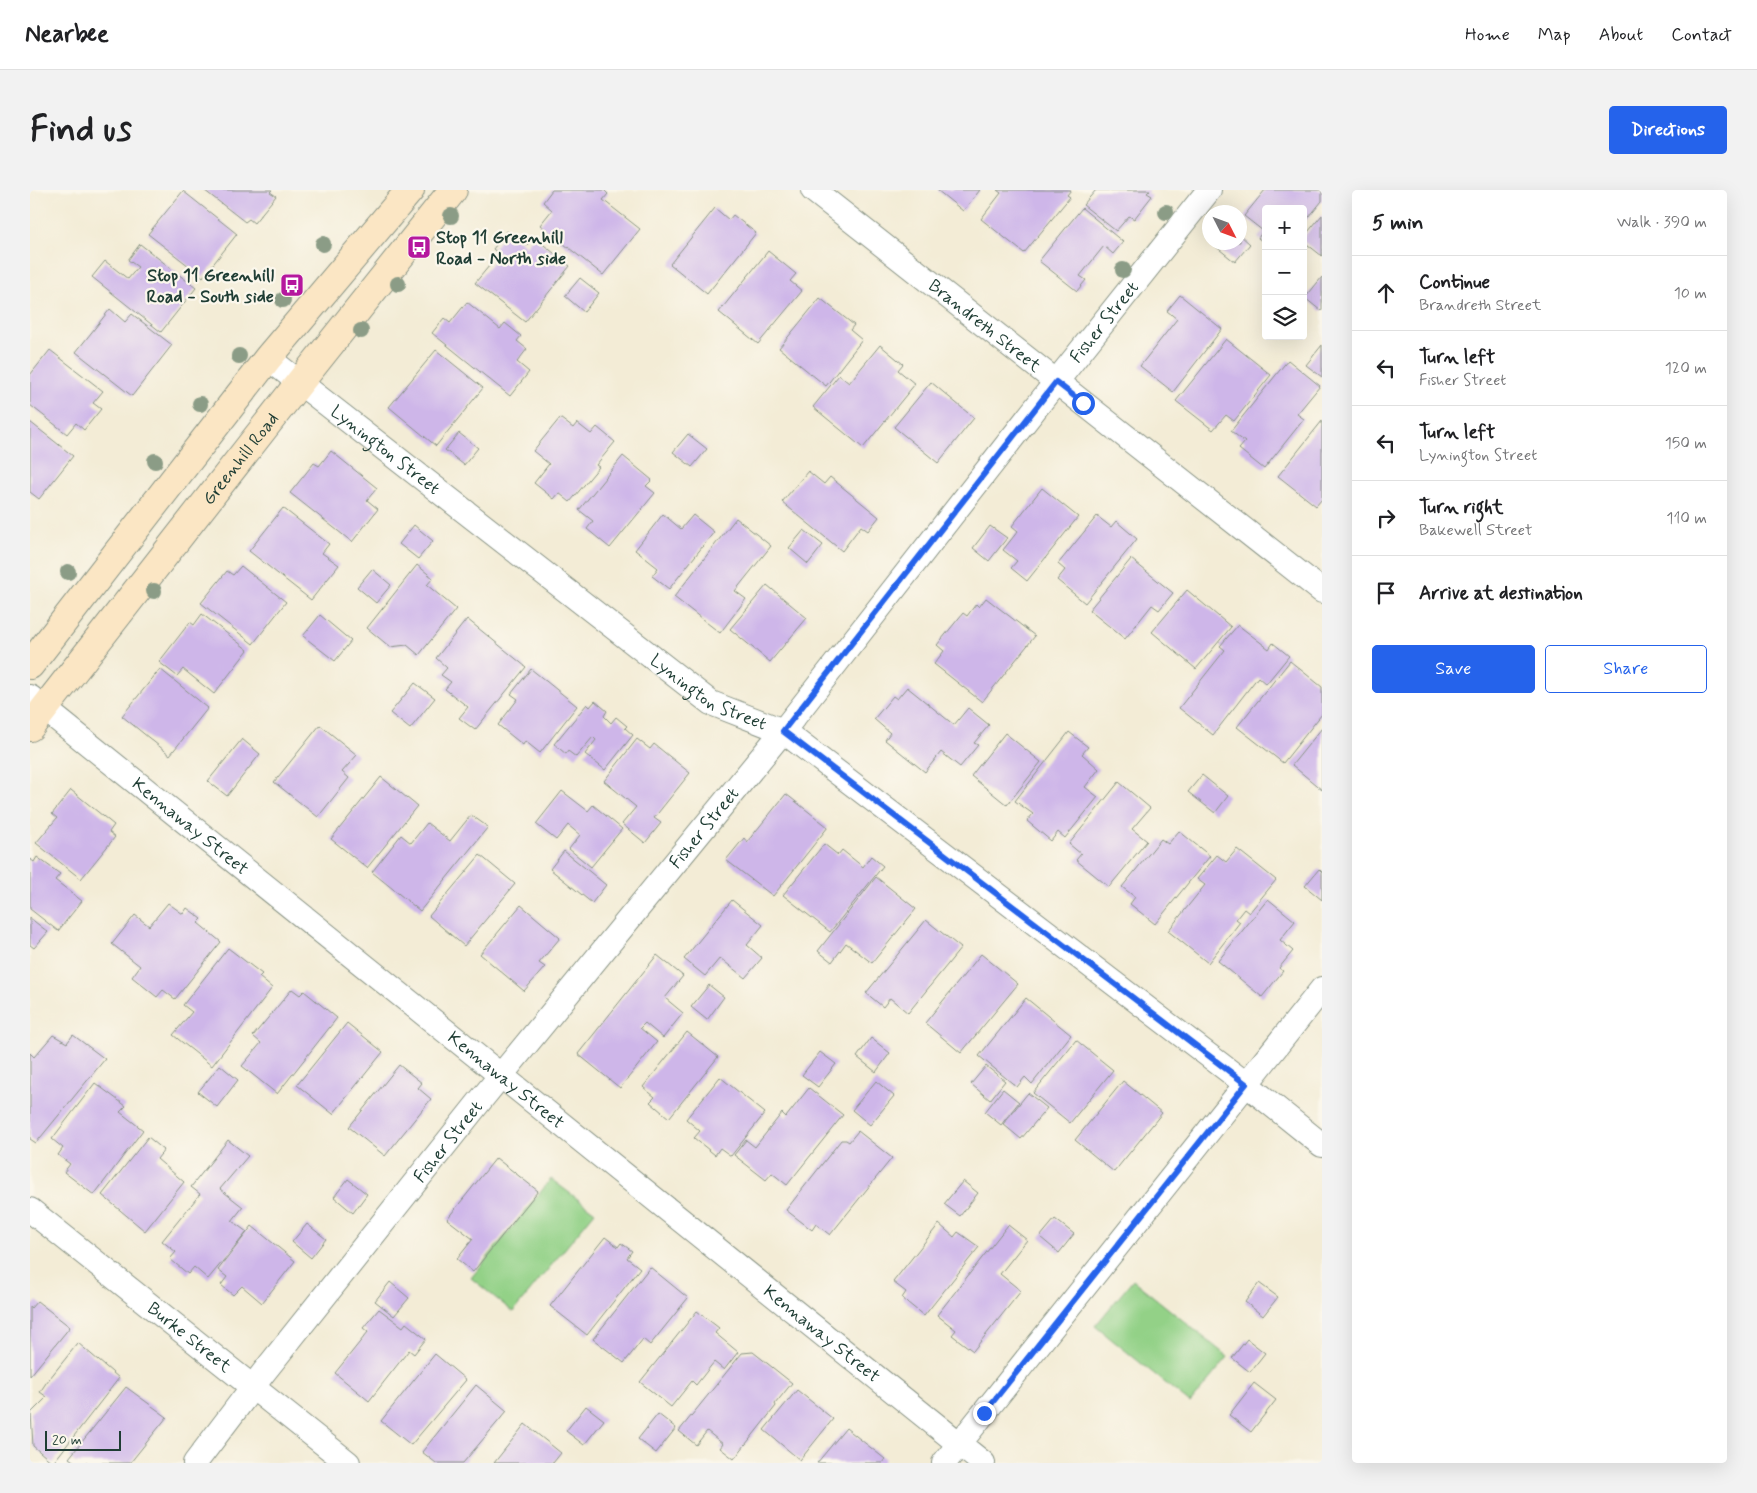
<!DOCTYPE html>
<html lang="en">
<head>
<meta charset="utf-8">
<style>
	:root { --surface:#fff; --page:#f2f2f2; --text:#202124; --muted:#757577; --line:#e0e0e0; --accent:#2563eb }
	body { margin:0; font-family:Mynerve,sans-serif; background:var(--page); color:var(--text) }
	.controls { position:absolute; right:15px; top:15px; display:grid; overflow:hidden; border-radius:5px; box-shadow:0 5px 20px #0002 }
	.controls button { width:45px; height:45px; display:grid; place-items:center; padding:0; border:0; border-bottom:1px solid var(--line); background:var(--surface); color:var(--text); font:25px sans-serif }
	.compass { position:absolute; left:1172px; top:15px; width:45px; height:45px; border-radius:50%; background:var(--surface); box-shadow:0 5px 20px #0002; rotate:132deg }
	.scale { position:absolute; left:15px; bottom:12px; width:76px; box-sizing:border-box; padding-left:5px; border:2px solid #1f3d34; border-top:0; font-size:14px; line-height:18px; white-space:nowrap; color:#1f3d34; -webkit-text-stroke:4px #fbf7ec; paint-order:stroke }
	.stop { position:absolute; width:15px; height:15px; margin:-11px; border:4px solid #2563eb; border-radius:50%; background:#fff }
	.stop.end { background:#2563eb; border-color:#fff; box-shadow:0 1px 5px #0008 }
	.list { margin:0; padding:0; list-style:none }
	h2 { display:flex; justify-content:space-between; align-items:center; height:65px; margin:0; padding:0 20px; font-size:21px }
	h2 small { font-size:16px; font-weight:400; color:var(--muted) }
	.list li { display:grid; grid-template-columns:32px 1fr auto; gap:15px; align-items:center; box-sizing:border-box; height:75px; padding:0 20px; border-top:1px solid var(--line) }
	.list b { display:block; font-size:19px; white-space:nowrap }
	.list p { margin:0; font-size:16px; white-space:nowrap; color:var(--muted) }
	.list em { font-size:16px; font-style:normal; color:var(--muted) }
	.actions { display:flex; gap:10px; padding:15px 20px }
	.actions a { flex:1; padding:11px 0; border:1px solid var(--accent); border-radius:5px; text-align:center; font-size:18px; color:var(--accent) }
	.actions .main { background:var(--accent); color:#fff }
	.icon { flex:none; width:28px; height:28px; fill:none; stroke:currentColor; stroke-width:2; stroke-linecap:round; stroke-linejoin:round }
	.map { position:relative; flex:none; width:1292px; height:1273px; overflow:hidden; border-radius:5px }
	header { display:flex; align-items:center; gap:30px; box-sizing:border-box; height:70px; padding:0 25px; background:var(--surface); border-bottom:1px solid var(--line) }
	header strong { font-size:24px }
	nav { display:flex; gap:28px; margin-inline-start:auto; font-size:18px }
	.intro { display:flex; align-items:center; justify-content:space-between; box-sizing:border-box; height:120px; padding:0 30px }
	h1 { margin:0; font-size:35px }
	.button { padding:12px 22px; border-radius:5px; background:var(--accent); color:#fff; font-size:18px; font-weight:700 }
	main { display:flex; gap:30px; padding:0 30px }
	aside { flex:1; background:var(--surface); border-radius:5px; box-shadow:0 5px 20px #0002 }
	.map>svg:first-child { display:block }
	.green { fill:#93d187; stroke:#59875e }
	.building { fill:#ceb6e9 }
	.lines { fill:none; stroke-linecap:round; stroke-linejoin:round }
	.minor-casing { stroke:#899485; stroke-width:26 }
	.secondary-casing { stroke:#899485; stroke-width:30 }
	.minor { stroke:#fff; stroke-width:24 }
	.secondary { stroke:#fbe6c4; stroke-width:28 }
	.tree { fill:#8b9c86 }
	.route { stroke:#2563eb; stroke-width:6 }
	.labels { text-anchor:middle; stroke-width:4.5; stroke-linejoin:round; paint-order:stroke }
	.poi-label { font-size:18px; font-weight:bold; fill:#1f3d34; stroke:#fbf7ec; text-anchor:start }
	.street-label { font-size:18px; fill:#1f3d34; stroke:#fbf7ec }
</style>
</head>
<body>
<header>
<strong>Nearbee</strong>
<nav><a>Home</a><a>Map</a><a>About</a><a>Contact</a></nav>
</header>
<div class="intro"><h1>Find us</h1><a class="button">Directions</a></div>
<main>
<div class="map">
<svg width="1292" height="1273" viewBox="0 0 1292 1273">
	<rect width="100%" height="100%" fill="#fbf7ec"/>
	<filter id="ink" filterUnits="userSpaceOnUse"><feTurbulence type="fractalNoise" baseFrequency=".02" numOctaves="2"/><feDisplacementMap in="SourceGraphic" scale="10" xChannelSelector="R" yChannelSelector="G"/><feConvolveMatrix kernelMatrix="1 2 1 2 8 2 1 2 1" color-interpolation-filters="sRGB"/></filter>
	<filter id="wash" filterUnits="userSpaceOnUse"><feTurbulence type="fractalNoise" baseFrequency=".0096" numOctaves="4" result="noise"/><feDisplacementMap in="SourceGraphic" scale="20" xChannelSelector="R" yChannelSelector="G"/><feGaussianBlur stdDeviation="1.12" result="paint"/><feColorMatrix in="noise" values="0 0 0 0 0 0 0 0 0 0 0 0 0 0 0 0 0 1.4 0 .05"/><feComposite in="paint" operator="in"/></filter>
	<g filter="url(#wash)">
		<rect width="100%" height="100%" fill="#f3ecd6"/>
		<g class="green">
			<path d="M521 989 565 1022 483 1122 441 1088Z"/>
			<path d="M1103 1090 1198 1167 1160 1213 1065 1136Z"/>
		</g>
		<g id="blocks">
			<g class="building">
				<path d="M174 0H242L240 2 246 6 224 33 219 29 215 32Z"/>
				<path d="M522 0H574L578 4 573 10 610 39 573 85 510 35 522 20 513 12Z"/>
				<path d="M907 0H950L933 21Z"/>
				<path d="M967 0H1041L1037 5 1040 7 994 63 951 29 971 3Z"/>
				<path d="M1066 0H1120L1117 3 1122 6 1104 29 1099 26 1086 41 1053 15Z"/>
				<path d="M1235 0H1292V11L1275 32 1273 30V19H1236V54L1228 48 1233 41 1214 26Z"/>
				<path d="M153 1 207 44 173 87 118 44Z"/>
				<path d="M685 18 699 30 703 25 726 43 677 104 640 74Z"/>
				<path d="M1052 18 1093 52 1083 64 1074 56 1050 86 1056 90 1047 101 1009 71Z"/>
				<path d="M1292 25V66L1273 51V48Z"/>
				<path d="M477 41 496 56 504 47 540 76 495 132 445 93 469 64 463 59Z"/>
				<path d="M1210 45 1220 54 1205 72 1184 55 1186 52H1210Z"/>
				<path d="M110 54 166 98 131 142 62 87 75 71 98 89 108 77 98 70Z"/>
				<path d="M738 61 766 84 760 91 772 101 728 154 689 122Z"/>
				<path d="M1292 87V119L1291 121 1275 108Z"/>
				<path d="M550 88 569 103 554 122 535 106Z"/>
				<path d="M1150 105 1192 139 1143 202 1110 176 1147 129 1137 121Z"/>
				<path d="M790 108 824 135 820 140 832 150 796 196 749 158Z"/>
				<path d="M437 112 470 139 475 133 491 146 487 151 497 159 487 172 499 182 480 206 402 143 414 128 420 133Z"/>
				<path d="M80 119 95 132 102 124 142 155 102 206 46 162Z"/>
				<path d="M1196 149 1241 185 1204 231 1196 225 1183 240 1146 211Z"/>
				<path d="M850 155 873 174 868 180 885 194 833 258 783 217 809 185 819 193Z"/>
				<path d="M1292 155V187L1276 175Z"/>
				<path d="M20 160 73 201 63 213 71 219 54 240 46 233 37 244 0 215V185Z"/>
				<path d="M406 160 453 198 406 256 359 217Z"/>
				<path d="M1258 170 1290 196 1267 224 1274 229 1234 279 1209 259 1215 252 1201 241Z"/>
				<path d="M901 192 944 228 908 273 864 237Z"/>
				<path d="M530 228 543 238 547 233 561 244 567 237 585 252 566 275 569 277 540 312 529 303 524 309 504 293 519 274 503 261Z"/>
				<path d="M1292 231V309L1286 316 1248 286Z"/>
				<path d="M0 232 43 266 9 309 0 302Z"/>
				<path d="M429 243 448 258 434 275 415 260Z"/>
				<path d="M658 244 677 259 662 277 643 262Z"/>
				<path d="M301 261 347 298 337 310 348 319 322 352 260 303 284 273 289 276Z"/>
				<path d="M593 266 622 290 616 296 625 303 580 358 557 339 563 331 549 320Z"/>
				<path d="M778 281 794 294 800 287 849 327 838 341 831 336 812 361 752 312Z"/>
				<path d="M1012 298 1048 327 997 391 981 378 987 371 973 360 988 341 982 336Z"/>
				<path d="M253 318 299 354 292 363 309 375 281 410 219 361Z"/>
				<path d="M633 324 651 339 663 325 684 342 639 399 622 386 628 378 605 360Z"/>
				<path d="M1067 326 1081 337 1086 331 1107 349 1055 413 1027 390 1035 380 1028 374Z"/>
				<path d="M706 328 741 356 705 401 716 409 690 443 644 407Z"/>
				<path d="M384 335 403 351 388 369 369 354Z"/>
				<path d="M960 336 977 348 959 371 943 358Z"/>
				<path d="M774 340 793 355 778 374 759 358Z"/>
				<path d="M1101 369 1143 403 1129 420 1122 415 1095 449 1059 420Z"/>
				<path d="M387 375 403 388 397 395 426 419 389 465 377 455 360 457 337 438Z"/>
				<path d="M211 376 256 412 223 454 171 413 197 381 203 385Z"/>
				<path d="M342 379 361 395 346 413 327 397Z"/>
				<path d="M737 395 777 428 740 472 700 439Z"/>
				<path d="M1157 400 1201 437 1166 479 1122 442Z"/>
				<path d="M956 408 1005 446 952 512 904 474 914 461 907 455 933 423 937 426 946 414 949 417Z"/>
				<path d="M172 424 218 460 184 504 153 479 147 486 129 472 160 432 164 435Z"/>
				<path d="M290 425 321 451 305 471 273 446Z"/>
				<path d="M437 429 496 477 445 540 429 528 438 517 415 499 421 492 411 485 417 478 406 468Z"/>
				<path d="M1208 435 1239 459 1243 453 1259 466 1236 494 1228 487 1183 545 1149 518 1195 460 1190 456Z"/>
				<path d="M1260 471 1292 497V524L1253 573 1207 537Z"/>
				<path d="M130 479 178 518 140 565 92 526Z"/>
				<path d="M501 479 547 516 510 563 495 551 493 555 468 535 488 509 481 504Z"/>
				<path d="M385 493 405 508 380 539 360 523Z"/>
				<path d="M877 497 924 535 938 518 959 535 944 553 948 555 930 577 911 562 895 582 855 550 860 543 844 529 863 506 867 509Z"/>
				<path d="M565 511 577 521 574 526 581 533 586 527 597 536 595 538 603 545 575 580 555 564 566 550 563 547 546 567 538 561 536 564 524 554 557 514 560 517Z"/>
				<path d="M290 535 327 565 312 582 319 588 288 627 244 592Z"/>
				<path d="M1292 538V600L1262 575Z"/>
				<path d="M1039 542 1058 557 1052 564 1069 579 1055 597 1068 607 1035 648 1028 642 1021 651 997 631 1003 624 985 611Z"/>
				<path d="M975 543 1011 572 977 615 941 586Z"/>
				<path d="M212 549 230 564 197 606 178 591Z"/>
				<path d="M607 549 620 559 624 554 660 583 624 628 631 633 615 653 592 634 606 617 574 591Z"/>
				<path d="M1172 585 1198 606 1185 623 1158 602Z"/>
				<path d="M351 587 387 616 337 678 301 649Z"/>
				<path d="M1089 592 1120 618 1102 639 1117 651 1079 697 1046 670 1051 664 1039 654Z"/>
				<path d="M41 600 84 635 79 642 85 647 51 689 6 653 27 628 22 624Z"/>
				<path d="M532 601 558 621 563 615 592 639 561 677 539 659 550 645 538 635 526 650 506 634Z"/>
				<path d="M756 604 798 637 743 706 696 670 714 648 717 652Z"/>
				<path d="M441 625 458 637 390 721 342 682 371 645 381 653 397 633 420 651Z"/>
				<path d="M1149 641 1180 666 1125 734 1100 714 1105 707 1092 697 1131 649 1138 654Z"/>
				<path d="M794 654 808 665 812 660 833 677 841 666 853 676 800 742 753 705Z"/>
				<path d="M1207 659 1246 690 1219 723 1214 719 1206 729 1210 732 1178 773 1138 741 1175 695 1167 689 1187 665 1196 672Z"/>
				<path d="M534 661 576 695 562 713 520 679Z"/>
				<path d="M450 665 485 694 434 756 399 726Z"/>
				<path d="M7 667 30 684 25 690 52 711 28 741 0 719V669L4 672Z"/>
				<path d="M1289 679 1292 682V710L1275 696Z"/>
				<path d="M846 687 886 719 842 773 816 753 802 772 788 761Z"/>
				<path d="M1238 709 1265 731 1250 750 1263 761 1249 778 1253 781 1232 807 1188 771Z"/>
				<path d="M702 710 733 735 717 755 732 768 715 788 690 768 675 786 654 769Z"/>
				<path d="M138 713 153 724 157 718 172 729 168 733 191 752 145 809 133 800 127 807 102 787 110 776 82 754 105 725 119 736Z"/>
				<path d="M491 715 530 748 509 773 515 777 494 801 450 764Z"/>
				<path d="M0 728 18 742 4 758 0 755Z"/>
				<path d="M896 730 931 758 878 823 860 808 853 817 836 803Z"/>
				<path d="M198 758 232 784 229 787 242 798 182 876 143 845 162 822 153 815Z"/>
				<path d="M951 764 988 794 931 863 895 833Z"/>
				<path d="M627 765 653 786 635 808 653 823 633 848 615 833 610 838 627 852 590 898 548 864Z"/>
				<path d="M679 795 694 807 677 830 661 817Z"/>
				<path d="M262 799 270 805 274 801 307 828 247 904 212 876 231 853 223 846Z"/>
				<path d="M996 808 1041 845 1002 894 995 887 987 897 949 866Z"/>
				<path d="M317 833 353 862 303 924 267 895Z"/>
				<path d="M657 842 688 867 639 928 620 912 625 907 613 897Z"/>
				<path d="M23 845 37 853 43 845 75 869 6 953 0 949V863L4 867Z"/>
				<path d="M841 848 860 863 846 882 827 867Z"/>
				<path d="M1046 850 1083 880 1040 933 1003 903Z"/>
				<path d="M790 862 806 874 788 897 772 885Z"/>
				<path d="M190 875 208 890 187 917 168 902Z"/>
				<path d="M369 875 392 893 388 898 401 909 355 966 319 937Z"/>
				<path d="M956 876 975 891 960 910 941 894Z"/>
				<path d="M690 887 735 923 701 966 690 958 685 965 664 948 670 941 656 929Z"/>
				<path d="M846 891 864 906 840 935 822 920Z"/>
				<path d="M1093 891 1132 923 1084 982 1045 950Z"/>
				<path d="M65 893 96 916 90 922 113 940 64 1005 34 982 40 974 28 965 33 958 22 949Z"/>
				<path d="M779 898 813 925 757 995 742 983 736 990 704 965 716 950 725 957 752 923 756 927Z"/>
				<path d="M973 899 989 912 971 935 955 922Z"/>
				<path d="M998 903 1017 918 991 949 973 934Z"/>
				<path d="M828 941 862 968 800 1045 786 1034 782 1040 756 1020 811 950H816L819 952Z"/>
				<path d="M118 947 134 960 127 969 154 992 115 1041 72 1005Z"/>
				<path d="M198 950 218 966 190 999 213 1017 202 1031 217 1042 178 1089 164 1077 158 1084 140 1069 146 1062 132 1051 170 1004 161 997Z"/>
				<path d="M466 968 508 1001 443 1082 427 1069 443 1049 417 1029Z"/>
				<path d="M318 989 337 1004 323 1023 304 1007Z"/>
				<path d="M933 991 948 1003 930 1026 914 1014Z"/>
				<path d="M1025 1029 1044 1044 1029 1063 1010 1047Z"/>
				<path d="M277 1034 296 1049 281 1068 262 1052Z"/>
				<path d="M909 1034 924 1047 928 1042 949 1057 894 1126 872 1108 876 1102 863 1092Z"/>
				<path d="M978 1035 997 1050 970 1084 991 1101 943 1161 922 1145 926 1140 907 1125Z"/>
				<path d="M222 1036 265 1071 232 1113 212 1096 203 1105 191 1095 197 1087 188 1080Z"/>
				<path d="M575 1047 588 1057 591 1053 602 1061 597 1068 610 1078 557 1145 520 1116Z"/>
				<path d="M620 1077 658 1108 620 1155 613 1149 594 1173 563 1149Z"/>
				<path d="M360 1092 379 1108 364 1126 345 1111Z"/>
				<path d="M1229 1093 1248 1107 1233 1126 1215 1112Z"/>
				<path d="M7 1111 40 1137 0 1186V1116L1 1118Z"/>
				<path d="M349 1119 373 1137 376 1133 396 1149 384 1164 379 1160 339 1211 305 1183 338 1142 333 1138Z"/>
				<path d="M667 1121 689 1138 685 1143 708 1162 694 1180 684 1172 666 1195 662 1191 641 1217 610 1192Z"/>
				<path d="M1217 1149 1235 1163 1220 1182 1202 1168Z"/>
				<path d="M48 1153 89 1188 23 1273 3 1256 1 1223 17 1207 10 1202 16 1193Z"/>
				<path d="M723 1162 762 1193 745 1214 746 1216 704 1269 690 1258 693 1254 677 1241 666 1255 649 1241 712 1163Z"/>
				<path d="M405 1164 436 1190 381 1255 351 1231Z"/>
				<path d="M1224 1193 1246 1210 1221 1242 1199 1225Z"/>
				<path d="M446 1195 477 1221 433 1273H406L392 1262Z"/>
				<path d="M96 1197 137 1227 100 1273H46L39 1268Z"/>
				<path d="M767 1200 803 1229 770 1270 734 1240Z"/>
				<path d="M556 1216 574 1230 554 1255 536 1241Z"/>
				<path d="M628 1224 646 1238 626 1263 608 1249Z"/>
				<path d="M495 1234 531 1263 523 1273H464Z"/>
				<path d="M816 1238 855 1269 852 1273H787Z"/>
			</g>
		</g>
	</g>
	<g filter="url(#ink)">
		<use href="#blocks" fill-opacity="0" stroke="#899485" stroke-width="1"/>
		<g class="lines">
			<g class="minor-casing">
				<g id="minor">
					<path id="s1" d="M783 0 1292 401"/>
					<path id="s2" d="M238 168 681 513 753 541 1216 894 1292 955"/>
					<path id="s3" d="M0 507 953 1273"/>
					<path id="s4" d="M0 1020 318 1273"/>
					<path id="s5" d="M165 1273 234 1182 454 906 753 541 1026 192 1179 0"/>
					<path d="M914 1273 1292 799"/>
				</g>
			</g>
			<g class="secondary-casing">
				<g id="secondary">
					<path d="M0 475 238 168 380 0"/>
					<path id="s6" d="M0 537 270 192 423 0"/>
				</g>
			</g>
			<use href="#minor" class="minor"/>
			<use href="#secondary" class="secondary"/>
		</g>
		<g class="tree">
			<circle cx="1136" cy="22" r="8"/>
			<circle cx="421" cy="26" r="8"/>
			<circle cx="293" cy="54" r="8"/>
			<circle cx="1093" cy="80" r="8"/>
			<circle cx="368" cy="94" r="8"/>
			<circle cx="253" cy="110" r="8"/>
			<circle cx="331" cy="141" r="8"/>
			<circle cx="209" cy="166" r="8"/>
			<circle cx="170" cy="214" r="8"/>
			<circle cx="125" cy="271" r="8"/>
			<circle cx="38" cy="382" r="8"/>
			<circle cx="124" cy="401" r="8"/>
		</g>
	</g>
	<g class="lines" filter="url(#ink)">
		<path class="route" d="M954 1223 1216 894 753 541 1026 192 1053 213"/>
	</g>
	<defs>
		<g id="bus-square" transform="scale(1.25)"><rect x="-9" y="-9" width="18" height="18" rx="4" fill="#b5179e" stroke="#fbf7ec"/><path d="M-5-6H5V4H4V6H2V4H-2V6H-4V4H-5ZM-3.5-4V0h7V-4ZM-3.5 1.2v1.5H-2V1.2ZM2 1.2v1.5H3.5V1.2Z" fill="#fff"/></g>
	</defs>
	<g fill-rule="evenodd">
		<use href="#bus-square" x="389" y="57"/>
		<use href="#bus-square" x="262" y="95"/>
	</g>
	<g class="labels">
		<g class="poi-label">
			<text x="406" y="53">Stop 11 Greenhill<tspan x="406" dy="21">Road - North side</tspan></text>
			<text x="244" y="91" text-anchor="end">Stop 11 Greenhill<tspan x="244" dy="21">Road - South side</tspan></text>
		</g>
		<g class="street-label">
			<text dy="6" stroke="none"><textPath href="#s5" startOffset="1459">Fisher Street</textPath></text>
			<text dy="6" stroke="none"><textPath href="#s1" startOffset="219">Brandreth Street</textPath></text>
			<text dy="6" stroke="none"><textPath href="#s2" startOffset="149">Lynington Street</textPath></text>
			<text dy="6" stroke="none"><textPath href="#s6" startOffset="341">Greenhill Road</textPath></text>
			<text dy="6" stroke="none"><textPath href="#s2" startOffset="554">Lynington Street</textPath></text>
			<text dy="6" stroke="none"><textPath href="#s3" startOffset="206">Kennaway Street</textPath></text>
			<text dy="6" stroke="none"><textPath href="#s5" startOffset="814">Fisher Street</textPath></text>
			<text dy="6" stroke="none"><textPath href="#s3" startOffset="611">Kennaway Street</textPath></text>
			<text dy="6" stroke="none"><textPath href="#s5" startOffset="409">Fisher Street</textPath></text>
			<text dy="6" stroke="none"><textPath href="#s3" startOffset="1016">Kennaway Street</textPath></text>
			<text dy="6" stroke="none"><textPath href="#s4" startOffset="204">Burke Street</textPath></text>
		</g>
	</g>
</svg>
<div class="controls">
<button>+</button>
<button>−</button>
<button><svg class="icon" aria-label="layers" viewBox="0 0 24 24"><path d="M12 4l9 5-9 5-9-5zM3 14l9 5 9-5"/></svg></button>
</div>
<svg class="compass" viewBox="-18 -18 36 36"><path d="M0-13l5 13h-10z" fill="#e53935"/><path d="M0 13l5-13h-10z" fill="#757577"/></svg>
<div class="scale">20 m</div>
<div class="stop" style="left:1053px;top:213px"></div>
<div class="stop end" style="left:954px;top:1223px"></div>
</div>
<aside>
<h2>5 min<small>Walk · 390 m</small></h2>
<ul class="list">
<li><svg class="icon" aria-label="ahead" viewBox="0 0 24 24"><path d="M12 20V5M6 11l6-6 6 6"/></svg><div><b>Continue</b><p>Brandreth Street</p></div><em>10 m</em></li>
<li><svg class="icon" aria-label="left" viewBox="0 0 24 24"><path d="M17 20v-9H6M10 6l-5 5 5 5"/></svg><div><b>Turn left</b><p>Fisher Street</p></div><em>120 m</em></li>
<li><svg class="icon" aria-label="left" viewBox="0 0 24 24"><path d="M17 20v-9H6M10 6l-5 5 5 5"/></svg><div><b>Turn left</b><p>Lynington Street</p></div><em>150 m</em></li>
<li><svg class="icon" aria-label="right" viewBox="0 0 24 24"><path d="M7 20v-9h11M14 6l5 5-5 5"/></svg><div><b>Turn right</b><p>Bakewell Street</p></div><em>110 m</em></li>
<li><svg class="icon" aria-label="arrive" viewBox="0 0 24 24"><path d="M6 21V4h12l-3 4 3 4H6"/></svg><div><b>Arrive at destination</b></div></li>
</ul>
<div class="actions"><a class="main">Save</a><a>Share</a></div>
</aside>
</main>
</body>
</html>
